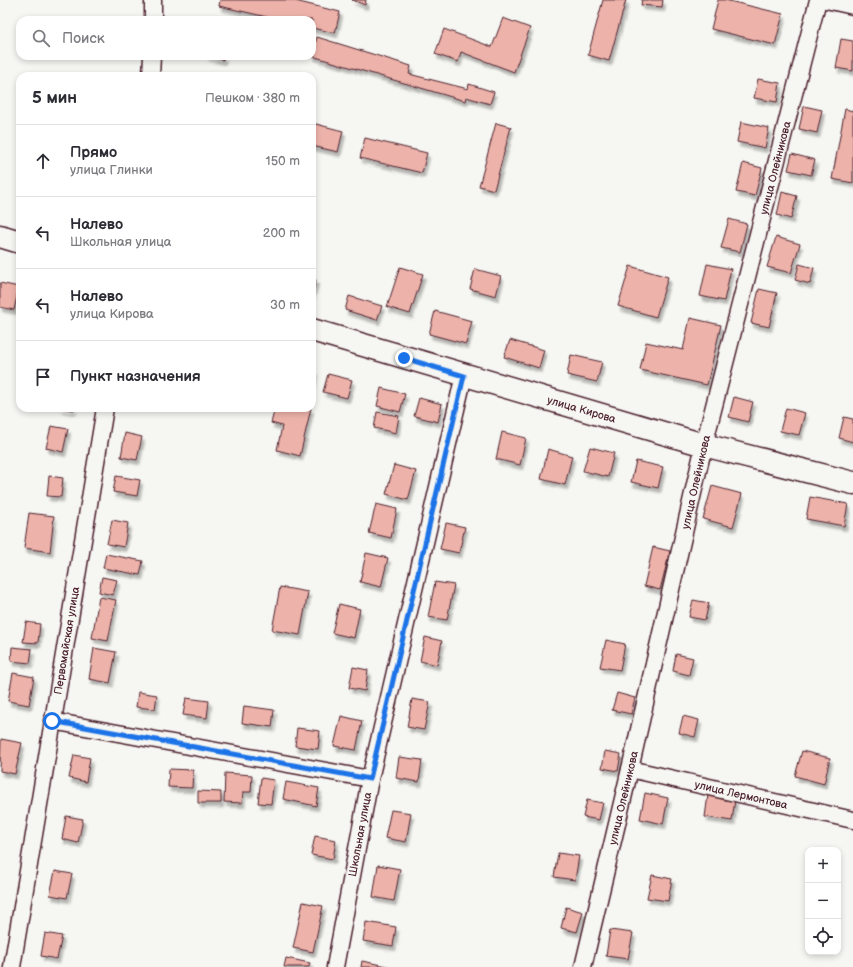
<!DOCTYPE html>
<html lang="ru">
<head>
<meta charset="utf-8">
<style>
	:root { --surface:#fff; --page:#f2f2f3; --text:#2b2b33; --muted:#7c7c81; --line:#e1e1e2 }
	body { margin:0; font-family:"Balsamiq Sans",sans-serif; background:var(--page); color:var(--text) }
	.controls { position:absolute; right:12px; bottom:12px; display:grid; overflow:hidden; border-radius:8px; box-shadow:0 2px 6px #0003 }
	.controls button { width:36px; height:36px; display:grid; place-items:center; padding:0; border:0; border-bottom:1px solid var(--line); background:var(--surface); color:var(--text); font:20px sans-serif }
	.stop { position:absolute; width:12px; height:12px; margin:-9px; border:3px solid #1a73e8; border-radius:50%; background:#fff }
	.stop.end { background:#1a73e8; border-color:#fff; box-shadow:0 1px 4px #0008 }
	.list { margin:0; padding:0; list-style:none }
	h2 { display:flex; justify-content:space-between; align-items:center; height:52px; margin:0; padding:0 16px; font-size:17px }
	h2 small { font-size:13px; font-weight:400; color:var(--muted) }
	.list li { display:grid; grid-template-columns:26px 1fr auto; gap:12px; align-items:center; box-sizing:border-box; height:72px; padding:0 16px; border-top:1px solid var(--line) }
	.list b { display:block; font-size:15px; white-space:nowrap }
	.list p { margin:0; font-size:13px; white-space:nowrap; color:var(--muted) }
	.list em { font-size:13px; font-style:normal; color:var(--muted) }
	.icon { flex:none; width:22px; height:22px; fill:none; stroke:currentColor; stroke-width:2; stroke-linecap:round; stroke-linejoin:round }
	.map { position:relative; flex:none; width:853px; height:967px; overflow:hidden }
	.search { position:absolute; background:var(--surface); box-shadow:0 2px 6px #0003; left:16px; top:16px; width:300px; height:44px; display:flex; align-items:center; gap:10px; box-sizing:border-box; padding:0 14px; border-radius:12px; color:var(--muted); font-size:15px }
	.panel { position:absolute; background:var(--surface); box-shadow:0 2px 6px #0003; left:16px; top:72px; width:300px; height:340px; border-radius:12px }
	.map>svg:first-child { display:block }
	.building { fill:#edb3aa; stroke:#4a1f2b; filter:url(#shadow) }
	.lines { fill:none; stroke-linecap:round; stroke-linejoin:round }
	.street-casing { stroke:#4a1f2b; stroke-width:19 }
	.secondary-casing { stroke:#4a1f2b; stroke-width:25 }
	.street { stroke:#f6f6f2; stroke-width:16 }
	.secondary { stroke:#f6f6f2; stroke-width:22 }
	.route { stroke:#1a73e8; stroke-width:5 }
	.labels { text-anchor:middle; stroke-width:4; stroke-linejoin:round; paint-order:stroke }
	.street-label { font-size:11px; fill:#4a1f2b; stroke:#f6f6f2 }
</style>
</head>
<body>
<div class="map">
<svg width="853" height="967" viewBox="0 0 853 967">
	<defs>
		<filter id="shadow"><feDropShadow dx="2.5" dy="4.5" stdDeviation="1" flood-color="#0004"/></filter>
	</defs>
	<rect width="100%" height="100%" fill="#f6f6f2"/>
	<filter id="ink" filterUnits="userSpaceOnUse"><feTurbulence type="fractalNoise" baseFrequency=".025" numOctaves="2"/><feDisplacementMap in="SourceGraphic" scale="8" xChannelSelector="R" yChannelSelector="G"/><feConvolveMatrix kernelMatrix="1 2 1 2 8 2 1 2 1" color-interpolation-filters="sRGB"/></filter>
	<g filter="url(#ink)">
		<g class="building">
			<path d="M220 0H291L340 12 335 33 312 28V20H280L219 6Z"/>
			<path d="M352 0H366L365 5Z"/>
			<path d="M603 0H626L609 61 588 55Z"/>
			<path d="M642 0H663L662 7 641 5Z"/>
			<path d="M718 0H725L783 14 775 45 711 29Z"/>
			<path d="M503 18 530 28 514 72 461 52 458 62 435 54 444 29 492 47Z"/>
			<path d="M317 37 411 66 409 74 468 89 469 84 494 92 490 104 466 97 465 101 312 56Z"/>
			<path d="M841 39 853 41V71L836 68Z"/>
			<path d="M206 56H224L223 60Z"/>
			<path d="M758 79 780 83 777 102 754 98Z"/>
			<path d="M804 106 822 110 817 133 799 129Z"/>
			<path d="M845 109 853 111V183L832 179Z"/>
			<path d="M741 122 769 128 765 148 737 142Z"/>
			<path d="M312 123 343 131 338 152 312 146Z"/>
			<path d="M496 123 511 127 494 190 479 186Z"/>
			<path d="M365 138 427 153 422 173 360 158Z"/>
			<path d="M792 154 815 160 811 175 788 170Z"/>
			<path d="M743 163 762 168 755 196 736 192Z"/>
			<path d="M782 192 797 196 791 219 777 215Z"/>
			<path d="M729 219 747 224 740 252 721 248Z"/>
			<path d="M776 237 800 244 791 273 767 267Z"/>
			<path d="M707 264 731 269 724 301 700 296Z"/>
			<path d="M799 264 814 268 810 284 795 280Z"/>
			<path d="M630 266 668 277 656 317 618 306Z"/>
			<path d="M400 267 423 274 410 314 387 307Z"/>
			<path d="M475 269 501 276 496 296 470 289Z"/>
			<path d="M312 278 316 280 312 294Z"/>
			<path d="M0 283 19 287 14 310 0 307Z"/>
			<path d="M759 289 777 293 769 327 751 323Z"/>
			<path d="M349 296 382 306 377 320 345 310Z"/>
			<path d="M435 311 472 321 466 344 429 334Z"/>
			<path d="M690 318 721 325 707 385 640 370 646 342 683 350Z"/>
			<path d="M510 340 544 350 539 368 504 357Z"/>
			<path d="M571 355 602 362 597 382 567 375Z"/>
			<path d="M312 370 315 371 312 384Z"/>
			<path d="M328 374 352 380 347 398 323 392Z"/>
			<path d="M381 388 405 394 400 412 377 406Z"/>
			<path d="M734 397 753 402 748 422 729 417Z"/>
			<path d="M419 398 442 404 438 422 414 416Z"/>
			<path d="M59 408H74V410Z"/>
			<path d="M275 408H311L300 456 277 450 282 426 271 423Z"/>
			<path d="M786 408 805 413 799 435 780 431Z"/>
			<path d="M377 412 399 416 396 433 374 428Z"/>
			<path d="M844 417 853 419V442L839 438Z"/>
			<path d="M51 426 68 429 63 452 46 448Z"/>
			<path d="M502 432 526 438 520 465 496 459Z"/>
			<path d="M125 433 142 437 137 460 121 457Z"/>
			<path d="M590 447 614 453 608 477 583 471Z"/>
			<path d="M548 449 572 456 565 485 541 479Z"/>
			<path d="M636 461 663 467 658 488 631 482Z"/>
			<path d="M394 465 416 471 408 500 386 494Z"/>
			<path d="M49 476 63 478 61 497 47 496Z"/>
			<path d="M116 476 140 480 137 496 113 492Z"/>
			<path d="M712 486 742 494 733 527 703 519Z"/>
			<path d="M810 497 848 504 844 526 806 519Z"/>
			<path d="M376 504 397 509 391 538 369 533Z"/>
			<path d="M29 513 54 516 50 552 24 548Z"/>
			<path d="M112 520 128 523 124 547 107 544Z"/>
			<path d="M446 523 465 527 459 553 440 549Z"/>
			<path d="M653 547 670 551 660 590 644 586Z"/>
			<path d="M366 553 388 558 381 587 360 582Z"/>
			<path d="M106 554 143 561 140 575 103 568Z"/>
			<path d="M102 577 117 580 113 595 99 592Z"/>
			<path d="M435 582 454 585 447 620 428 617Z"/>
			<path d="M280 587 308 592 300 635 272 630Z"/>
			<path d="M99 597 116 600 108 641 92 638Z"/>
			<path d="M693 600 709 603 705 620 689 617Z"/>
			<path d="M339 604 360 609 354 638 332 633Z"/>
			<path d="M26 622 40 624 38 643 23 642Z"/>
			<path d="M425 637 442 641 437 665 420 661Z"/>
			<path d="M606 640 625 644 620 670 600 667Z"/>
			<path d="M12 647 32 649 30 663 11 661Z"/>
			<path d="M94 648 116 652 110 683 89 679Z"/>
			<path d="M676 654 693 658 689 675 673 671Z"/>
			<path d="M353 667 368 670 365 691 349 688Z"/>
			<path d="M13 673 34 677 29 705 8 701Z"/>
			<path d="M138 692 157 695 155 709 136 707Z"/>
			<path d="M617 693 635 698 631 714 612 710Z"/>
			<path d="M186 698 209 701 207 718 183 715Z"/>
			<path d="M412 699 430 702 424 730 407 727Z"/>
			<path d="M244 706 274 710 272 727 242 723Z"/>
			<path d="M341 716 362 721 356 750 334 746Z"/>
			<path d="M683 716 699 720 695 737 679 733Z"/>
			<path d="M297 728 320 731 318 749 295 746Z"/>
			<path d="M1 739 22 743 15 774 0 771Z"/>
			<path d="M605 751 621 754 618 771 602 768Z"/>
			<path d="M802 751 830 758 824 784 795 776Z"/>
			<path d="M74 755 90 758 86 782 69 778Z"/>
			<path d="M399 757 422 760 419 782 396 778Z"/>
			<path d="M169 769 193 770 192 788 168 787Z"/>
			<path d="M225 773 252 775 251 792H243L242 803 224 802Z"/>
			<path d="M261 778 274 780 271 804 258 803Z"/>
			<path d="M286 782 319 788 316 806 283 799Z"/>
			<path d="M198 791 221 792V803H198Z"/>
			<path d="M645 793 668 798 663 824 640 819Z"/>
			<path d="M708 795 735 799 732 821 705 817Z"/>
			<path d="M587 800 603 803 599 820 583 817Z"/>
			<path d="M391 810 411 813 406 842 385 838Z"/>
			<path d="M66 816 83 819 78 843 62 839Z"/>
			<path d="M315 836 336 840 333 859 311 855Z"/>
			<path d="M558 853 579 856 575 880 554 877Z"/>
			<path d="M378 865 400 869 394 901 373 897Z"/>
			<path d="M55 871 72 874 67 898 50 895Z"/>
			<path d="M652 875 672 879 668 901 647 898Z"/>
			<path d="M303 902 323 906 313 952 293 948Z"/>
			<path d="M566 907 583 912 577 932 561 928Z"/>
			<path d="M366 922 396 927 393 946 363 941Z"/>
			<path d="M610 930 633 933 628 959 606 956Z"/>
			<path d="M45 933 62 936 57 959 41 956Z"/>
			<path d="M286 958 310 963 309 967H284Z"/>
			<path d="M362 961 391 967H361Z"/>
		</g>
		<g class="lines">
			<g class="street-casing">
				<g id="street">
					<path d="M826 0 853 6"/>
					<path d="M153 20V0"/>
					<path d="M151 76 152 56"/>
					<path d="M52 721 370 779"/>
					<path id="s1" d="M630 769 853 820"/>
					<path id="s2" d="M12 967 105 408"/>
					<path id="s3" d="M335 967 370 779 464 375"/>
					<path id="s4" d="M583 967 630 769 704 445 818 0"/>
				</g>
			</g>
			<g class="secondary-casing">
				<g id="secondary">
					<path d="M0 236 20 242"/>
					<path id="s5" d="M312 330 704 445 853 483"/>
				</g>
			</g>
			<use href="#street" class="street"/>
			<use href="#secondary" class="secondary"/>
		</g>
	</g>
	<g class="lines" filter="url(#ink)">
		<path class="route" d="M52 721 370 779 464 376 404 358"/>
	</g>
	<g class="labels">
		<g class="street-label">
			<text dy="4" stroke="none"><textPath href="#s4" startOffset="822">улица Олейникова</textPath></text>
			<text dy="4" stroke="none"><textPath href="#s5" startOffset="281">улица Кирова</textPath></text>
			<text dy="4" stroke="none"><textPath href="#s4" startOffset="498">улица Олейникова</textPath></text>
			<text dy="4" stroke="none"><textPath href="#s2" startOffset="331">Первомайская улица</textPath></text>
			<text dy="4" stroke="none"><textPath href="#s1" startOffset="114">улица Лермонтова</textPath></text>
			<text dy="4" stroke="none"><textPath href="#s4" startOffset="174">улица Олейникова</textPath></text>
			<text dy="4" stroke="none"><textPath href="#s3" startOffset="135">Школьная улица</textPath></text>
		</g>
	</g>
</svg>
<div class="controls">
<button>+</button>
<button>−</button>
<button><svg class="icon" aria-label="locate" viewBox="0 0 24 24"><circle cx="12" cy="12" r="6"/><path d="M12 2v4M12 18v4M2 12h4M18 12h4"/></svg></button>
</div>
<div class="stop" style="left:52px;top:721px"></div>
<div class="stop end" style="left:404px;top:358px"></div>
<div class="search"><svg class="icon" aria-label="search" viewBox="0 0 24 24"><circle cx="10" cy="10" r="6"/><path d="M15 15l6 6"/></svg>Поиск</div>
<section class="panel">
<h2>5 мин<small>Пешком · 380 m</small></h2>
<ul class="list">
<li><svg class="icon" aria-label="ahead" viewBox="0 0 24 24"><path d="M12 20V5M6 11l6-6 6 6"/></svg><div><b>Прямо</b><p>улица Глинки</p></div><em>150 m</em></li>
<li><svg class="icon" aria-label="left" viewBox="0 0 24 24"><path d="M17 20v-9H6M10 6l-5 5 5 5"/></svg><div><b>Налево</b><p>Школьная улица</p></div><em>200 m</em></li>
<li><svg class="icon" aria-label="left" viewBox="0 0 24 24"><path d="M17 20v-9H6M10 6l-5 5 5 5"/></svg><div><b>Налево</b><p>улица Кирова</p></div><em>30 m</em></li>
<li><svg class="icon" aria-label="arrive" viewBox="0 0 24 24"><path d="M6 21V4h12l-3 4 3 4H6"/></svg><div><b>Пункт назначения</b></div></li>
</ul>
</section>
</div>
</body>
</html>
